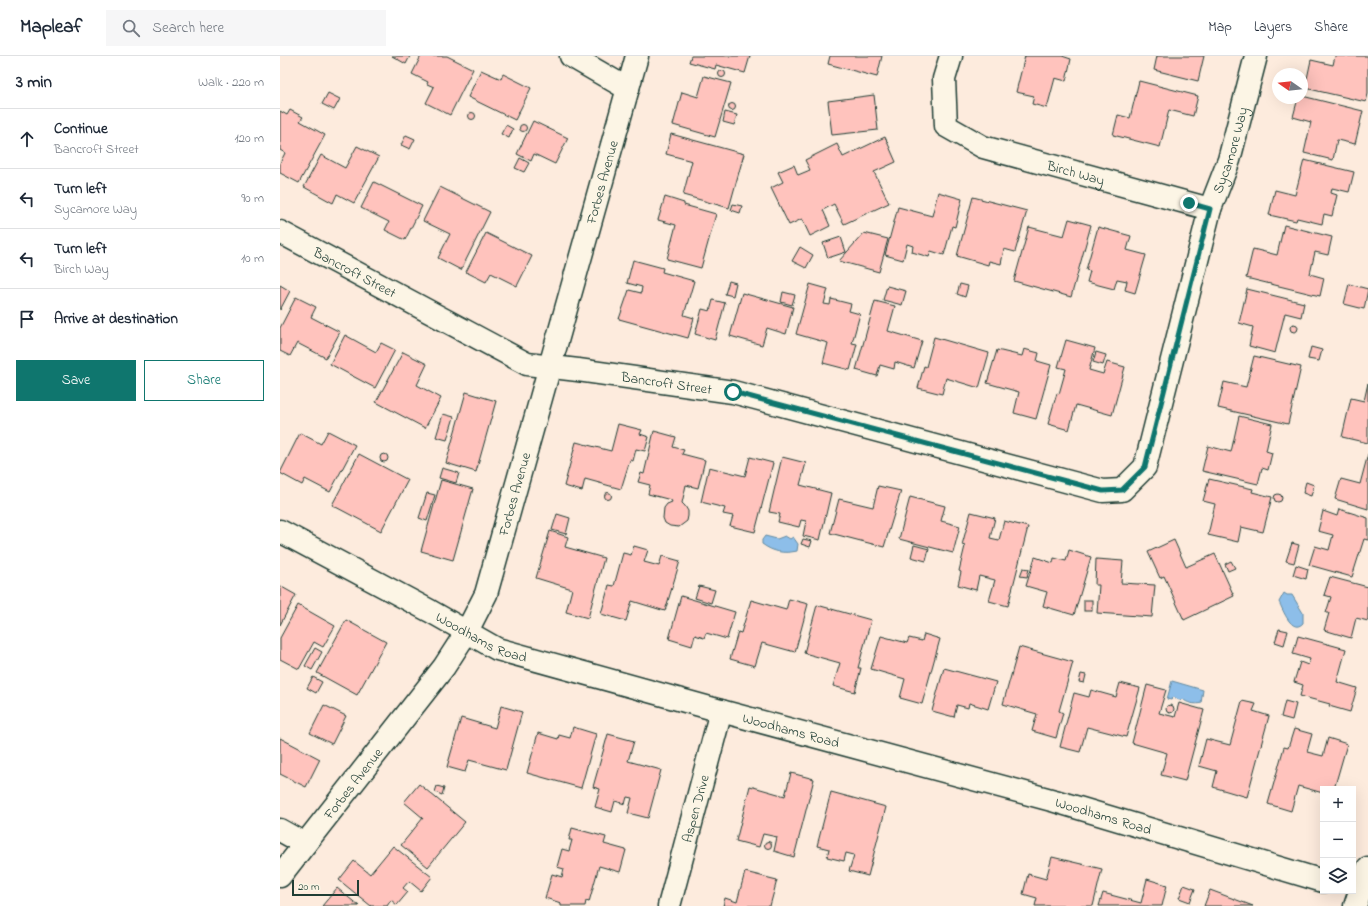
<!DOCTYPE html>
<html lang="en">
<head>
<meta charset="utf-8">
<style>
	:root { --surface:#fff; --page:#f6f6f7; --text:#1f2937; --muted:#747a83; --line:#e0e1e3; --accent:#0f766e }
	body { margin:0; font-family:"Indie Flower",sans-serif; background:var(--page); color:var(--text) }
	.controls { position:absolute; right:12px; bottom:12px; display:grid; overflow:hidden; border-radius:0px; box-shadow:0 4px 16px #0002 }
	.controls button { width:36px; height:36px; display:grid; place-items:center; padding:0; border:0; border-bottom:1px solid var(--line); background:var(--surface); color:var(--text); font:20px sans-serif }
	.compass { position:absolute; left:992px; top:12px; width:36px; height:36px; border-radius:50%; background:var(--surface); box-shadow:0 4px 16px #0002; rotate:284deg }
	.scale { position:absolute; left:12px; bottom:10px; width:67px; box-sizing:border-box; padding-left:4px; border:2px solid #1f3d34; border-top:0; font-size:11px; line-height:14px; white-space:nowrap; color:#1f3d34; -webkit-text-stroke:3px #fcf5e5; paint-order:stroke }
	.stop { position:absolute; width:12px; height:12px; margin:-9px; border:3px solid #0f766e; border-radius:50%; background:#fff }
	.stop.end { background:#0f766e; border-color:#fff; box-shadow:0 1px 4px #0008 }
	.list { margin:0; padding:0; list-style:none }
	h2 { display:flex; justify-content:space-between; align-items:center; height:52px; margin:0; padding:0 16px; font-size:17px }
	h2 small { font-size:13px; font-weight:400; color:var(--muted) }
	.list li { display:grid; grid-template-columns:26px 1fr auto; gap:12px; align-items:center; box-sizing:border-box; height:60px; padding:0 16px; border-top:1px solid var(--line) }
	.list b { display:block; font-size:15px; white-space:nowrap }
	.list p { margin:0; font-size:13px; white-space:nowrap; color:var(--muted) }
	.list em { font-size:13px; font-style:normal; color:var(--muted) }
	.actions { display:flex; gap:8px; padding:12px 16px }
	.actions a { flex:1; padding:9px 0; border:1px solid var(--accent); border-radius:0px; text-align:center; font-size:14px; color:var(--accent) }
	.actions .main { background:var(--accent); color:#fff }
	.icon { flex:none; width:22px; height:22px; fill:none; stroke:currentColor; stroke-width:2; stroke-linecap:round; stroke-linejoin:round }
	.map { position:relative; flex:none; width:1088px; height:850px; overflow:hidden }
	header { display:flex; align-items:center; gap:24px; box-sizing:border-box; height:56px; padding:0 20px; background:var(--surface); border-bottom:1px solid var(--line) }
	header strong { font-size:19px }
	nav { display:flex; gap:22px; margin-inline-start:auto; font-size:14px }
	.search { width:280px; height:36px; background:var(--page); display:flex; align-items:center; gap:10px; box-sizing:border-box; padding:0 14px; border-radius:0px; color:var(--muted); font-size:15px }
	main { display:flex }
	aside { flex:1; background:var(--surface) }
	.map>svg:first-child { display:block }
	.water { fill:#8dbee9; stroke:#618aa1 }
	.building { fill:#ffc3bd; stroke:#1f3d34 }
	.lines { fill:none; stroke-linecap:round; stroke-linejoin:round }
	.minor-casing { stroke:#1f3d34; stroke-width:25 }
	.major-casing { stroke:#1f3d34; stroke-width:25 }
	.minor { stroke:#fcf5e5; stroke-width:22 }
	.major { stroke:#fcf5e5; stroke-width:22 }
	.route { stroke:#0f766e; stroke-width:5 }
	.labels { text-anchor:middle; stroke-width:3.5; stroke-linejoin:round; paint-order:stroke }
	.street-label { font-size:14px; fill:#1f3d34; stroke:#fcf5e5 }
</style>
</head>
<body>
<header>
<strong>Mapleaf</strong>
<div class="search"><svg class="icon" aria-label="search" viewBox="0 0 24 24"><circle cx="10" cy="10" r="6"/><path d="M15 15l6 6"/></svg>Search here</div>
<nav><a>Map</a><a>Layers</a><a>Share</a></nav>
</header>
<main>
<aside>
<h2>3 min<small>Walk · 220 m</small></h2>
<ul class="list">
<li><svg class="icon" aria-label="ahead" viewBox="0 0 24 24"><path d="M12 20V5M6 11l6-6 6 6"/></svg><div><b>Continue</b><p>Bancroft Street</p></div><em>120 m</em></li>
<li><svg class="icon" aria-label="left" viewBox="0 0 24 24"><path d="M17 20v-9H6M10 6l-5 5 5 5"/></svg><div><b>Turn left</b><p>Sycamore Way</p></div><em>90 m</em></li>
<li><svg class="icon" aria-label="left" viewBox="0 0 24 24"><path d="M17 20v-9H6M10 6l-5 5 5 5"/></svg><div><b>Turn left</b><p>Birch Way</p></div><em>10 m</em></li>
<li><svg class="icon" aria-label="arrive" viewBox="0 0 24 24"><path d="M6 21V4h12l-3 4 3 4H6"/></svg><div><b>Arrive at destination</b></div></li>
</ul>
<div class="actions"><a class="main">Save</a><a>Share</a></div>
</aside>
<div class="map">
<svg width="1088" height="850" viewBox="0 0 1088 850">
	<rect width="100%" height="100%" fill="#fdebdd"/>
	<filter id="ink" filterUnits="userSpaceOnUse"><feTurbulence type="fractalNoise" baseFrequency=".025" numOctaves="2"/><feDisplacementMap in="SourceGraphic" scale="8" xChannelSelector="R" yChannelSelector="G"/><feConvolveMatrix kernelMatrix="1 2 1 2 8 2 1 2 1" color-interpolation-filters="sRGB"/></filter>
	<g filter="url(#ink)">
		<g class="water">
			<path d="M485 480 497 483 505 480 510 483 513 481 518 488 517 495C503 498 493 496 482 488V484Z"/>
			<path d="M1004 537 1007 539H1012L1023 557V567C1012 579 1003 554 999 546Z"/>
			<path d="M892 625 923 634 921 647C916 649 906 647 903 643L899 644 894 641 891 644 887 643Z"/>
		</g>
		<g class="building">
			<path d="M112 0H130L126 8Z"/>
			<path d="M141 0H167L193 13 170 59 146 47 154 31 147 28 148 26 132 18Z"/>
			<path d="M411 0H470L465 17 436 9 435 13 409 6Z"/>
			<path d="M550 0H602L597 21 548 8Z"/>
			<path d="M745 0H782L791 3 786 25 775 22 767 52 752 48 754 40 736 36Z"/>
			<path d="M877 0H924L918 25 874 14Z"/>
			<path d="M1055 0H1088V38L1086 46 1025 32 1031 4 1053 9Z"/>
			<path d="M201 14 221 23 223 18 251 32 235 64 188 41Z"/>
			<circle cx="442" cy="18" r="3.5"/>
			<path d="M424 20 451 27 435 81 393 69 402 36 418 41Z"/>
			<path d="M859 25 918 40 913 60 889 54 880 91 833 79 838 59 850 62Z"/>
			<path d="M48 37 60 43 54 54 42 48Z"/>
			<path d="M594 39 598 74 552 79 548 45Z"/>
			<path d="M1022 40 1083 55 1075 88 1057 84 1053 104 1024 97 1031 66 1013 61 1018 42H1022Z"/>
			<circle cx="452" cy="51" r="3.5"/>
			<path d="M10 54 23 61 20 65 45 79 19 127 0 117V107L5 97 0 94V55L7 59Z"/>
			<path d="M445 56 457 59 454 69 443 66Z"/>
			<circle cx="192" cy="60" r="3.5"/>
			<path d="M253 65 288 82 275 108 254 98 251 105 237 98Z"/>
			<circle cx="243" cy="72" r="3.5"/>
			<path d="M226 69 233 73 229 82 221 78Z"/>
			<path d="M391 78 464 98 449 152 403 139 412 105 386 98Z"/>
			<path d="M126 79 135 83 130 93 121 89Z"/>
			<path d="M605 81 616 106 594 116 609 147 564 168 554 148 543 154 550 170 530 180 522 163 509 169 491 132 503 126 498 116 514 109 518 119 530 114 525 104 557 88 563 101Z"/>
			<path d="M77 90 99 101 74 147 57 138 53 147 24 131 41 99 65 112Z"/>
			<path d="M240 102 249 107 244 116 235 112Z"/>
			<path d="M1024 104 1074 116 1069 136 1052 132 1051 137 1057 139 1052 160 1044 158 1042 168 1017 162 1016 165 989 159 995 134 1015 139Z"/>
			<path d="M94 126 142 150 125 184 105 174 109 166 81 152Z"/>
			<path d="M160 131 210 156 181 214 158 202 170 178 143 165Z"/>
			<path d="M658 136 682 143 675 171 672 170 664 199 651 195 649 201 632 196 633 190 627 188 623 204 605 199 618 151 652 160Z"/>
			<path d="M385 141 404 147V149L436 158 421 212 387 203 396 169 378 164Z"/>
			<path d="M693 141 747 155 735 196 724 193 721 208 709 205 708 209 677 200Z"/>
			<path d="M453 148 462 150 460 157 451 154Z"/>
			<path d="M789 163 811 169 791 241 734 225 749 171 784 180Z"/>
			<path d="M1004 169 1052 181 1048 199 1035 196 1030 218 1044 222 1040 240 966 222 973 193 997 199Z"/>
			<path d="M818 171 851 180 847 194 866 199 855 237 845 234 847 225 837 223 834 233 807 226 810 215 806 214Z"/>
			<path d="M206 177 252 200 237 230 211 217 206 226 186 216Z"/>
			<path d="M584 177 608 183 599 216 559 205Z"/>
			<path d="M561 181 566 196 548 202 543 187Z"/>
			<path d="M520 191 533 199 526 212 512 205Z"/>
			<path d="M353 204 383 212 382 216 414 225 404 259 414 262 408 282 339 263 349 234 361 237 362 231 347 227Z"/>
			<path d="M449 225 456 227 453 240 445 238Z"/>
			<path d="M530 228 548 233 544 248 550 249 551 243 571 248 569 255 580 258 572 287 577 288 570 314 543 307 548 287 516 278Z"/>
			<path d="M680 228 688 230 685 241 677 238Z"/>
			<path d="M1069 228 1088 233 1084 253 1064 248Z"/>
			<path d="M0 229 10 235 0 254Z"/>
			<path d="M607 230 626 235 622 249 603 244Z"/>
			<path d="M967 233 1024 247 1021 261 1005 257 995 297 969 290 973 271 959 267Z"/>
			<path d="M503 236 515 239 512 249 501 246Z"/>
			<path d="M462 237 513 251 506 278 487 272 482 289 450 280Z"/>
			<path d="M16 241 36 251 31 261 60 276 46 302 17 287 10 300 0 295V272Z"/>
			<path d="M433 244 445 247 435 284 415 278 422 253 430 255Z"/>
			<path d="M595 245 615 250 608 275 642 285 634 312 615 306 614 313 600 309 597 320 576 314Z"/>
			<circle cx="1014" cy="272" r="4"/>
			<path d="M65 279 96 296 101 287 115 294 95 332 50 308Z"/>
			<path d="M654 281 709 297 699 332 666 322 662 338 638 332 644 310 646 311Z"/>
			<path d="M786 284 815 292 809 314 823 318 827 306 845 311 832 359 796 349 789 374 768 368 777 337 779 338 786 313 778 311Z"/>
			<path d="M1031 291 1042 294 1039 305 1028 303Z"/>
			<path d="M744 293 759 297 757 305 771 309 756 363 734 357 739 336 707 327 717 294 742 300Z"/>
			<path d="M123 296 147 308 137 329 161 342 145 372 96 346Z"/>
			<path d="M816 296 826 299 823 309 813 306Z"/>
			<path d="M974 300 1021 311 1008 368 938 352 944 326 966 331Z"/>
			<path d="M1088 327V387L1062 381 1071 342 1084 345Z"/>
			<path d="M186 336 216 345 196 416 166 407Z"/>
			<path d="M163 358 174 361 167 384 156 381Z"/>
			<path d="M959 360 992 368 986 395 992 397 988 414 982 412 978 428 922 415 928 390 951 396Z"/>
			<path d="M338 368 362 374 360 378 369 381 365 395 356 393 353 405 350 404 341 433 305 423 302 435 284 430 296 386 331 395Z"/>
			<path d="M48 375 75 389 50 436 25 423 22 429 0 417 20 377 41 388Z"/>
			<path d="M374 375 396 381 393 391 404 394 402 398 425 404 418 432 406 429 402 447 405 450 408 455V460L407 465 399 471 390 470 385 467 383 462 384 452 387 448 392 446 391 444 368 438 370 429 358 426 361 417 364 418Z"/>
			<path d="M79 398 128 424 101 475 52 449Z"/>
			<path d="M1088 398V453L1055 443 1061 423 1080 428Z"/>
			<circle cx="104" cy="402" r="4"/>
			<path d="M470 401 493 407 475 476 450 470 453 460 443 458 445 452 421 446 429 411 465 420Z"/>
			<path d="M502 401 526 407 520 429 551 437 540 484 523 480 526 465 521 464 519 471 498 466 500 458 489 456Z"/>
			<path d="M162 412 179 417 176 427 159 422Z"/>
			<path d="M929 423 973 433 972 436 992 441 983 476 961 471 958 486 928 479 935 448 923 445Z"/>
			<path d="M161 424 193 433 173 504 141 495Z"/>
			<path d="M1026 426 1034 429 1031 440 1023 437Z"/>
			<path d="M598 430 621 435 604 491 550 477 559 443 593 451Z"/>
			<circle cx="328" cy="440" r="3.5"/>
			<path d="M147 437 155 439 147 465 139 462Z"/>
			<circle cx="998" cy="442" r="4"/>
			<path d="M630 441 665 450 661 465 680 470 673 497 619 483Z"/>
			<path d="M1059 453 1088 462V484L1084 483 1072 521 1029 509 1035 490 1049 494 1053 479 1038 475 1043 455 1057 460Z"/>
			<path d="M691 456 715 462 710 482 719 484 724 465 748 471 728 550 709 545 715 524 699 520 696 534 678 529 681 516 679 515 685 490 682 489Z"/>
			<path d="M277 458 290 462 286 478 272 474Z"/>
			<path d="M270 475 288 481 285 491 324 502 308 562 286 556 292 533 256 522Z"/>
			<path d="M523 483 532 485 530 491 521 488Z"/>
			<path d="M894 484 906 511 935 498 954 540 904 564 884 520 880 522 868 496Z"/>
			<path d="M1012 487 1019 489 1014 507 1006 505Z"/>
			<path d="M634 489 649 493 646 505 631 501Z"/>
			<path d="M354 490 368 494 364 506 379 510 382 500 400 505 385 555 352 545 346 565 321 558 329 529 334 530 343 497 351 499Z"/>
			<path d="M789 494 811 501 794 559 763 550 767 536 746 530 755 501 773 507 774 502 786 505Z"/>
			<path d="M816 503 843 505 841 527 875 529 872 561 817 557 819 529H815Z"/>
			<path d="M951 505 955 512 948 515 945 508Z"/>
			<path d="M1016 509 1028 513 1026 523 1013 519Z"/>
			<path d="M743 512 749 513 747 521 740 520Z"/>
			<path d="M1050 521 1088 531V565L1076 562 1071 582 1044 574 1049 557H1046L1051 541 1044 539Z"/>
			<path d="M0 530 16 539 0 569Z"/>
			<path d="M419 530 435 534 431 547 415 542Z"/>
			<path d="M401 540 455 556 447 583 426 577 424 582 415 579 412 590 389 583Z"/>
			<path d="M509 543 528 548 515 596 482 587 475 610 450 603 458 576 461 577 471 544 506 554Z"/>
			<rect x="804" y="544" width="8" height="11"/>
			<path d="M18 549 55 570 43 591 34 586 19 613 0 603V582Z"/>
			<path d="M537 549 591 564 578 612H581L575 636 553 630 560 607 524 597Z"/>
			<path d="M66 564 106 586 77 639 37 617Z"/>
			<path d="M999 573 1008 575 1004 589 995 586Z"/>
			<path d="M644 578 660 583 642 648 620 642 625 623 591 613 601 580 627 587 629 582 642 585Z"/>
			<path d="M1018 580 1066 593 1057 626 1077 632 1070 656 1049 650 1050 648 1020 640 1023 629 1014 626 1020 606 1028 609 1030 603 1013 598Z"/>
			<path d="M739 591 793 606 779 655 783 657 776 682 752 675 757 658 723 648Z"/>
			<path d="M35 592 42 596 32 614 25 610Z"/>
			<path d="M664 612 716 626 708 653 689 647 688 652 677 649 674 661 652 655Z"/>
			<path d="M801 618 806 619 804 627 799 626Z"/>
			<path d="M33 621 42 626 36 637 27 632Z"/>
			<path d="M840 627 860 632 846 681 807 671 800 696 780 691 794 637 809 641 811 634 836 641Z"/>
			<path d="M867 629 886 634 879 657 895 661 899 647 924 654 905 725 881 719 887 697 852 687Z"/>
			<path d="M962 645 976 648 973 655 989 660 967 741 933 731 937 715 919 710 926 683 950 689Z"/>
			<path d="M1005 645 1016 648 1012 664 1001 661Z"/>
			<path d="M44 649 66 660 52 688 30 677Z"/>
			<circle cx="890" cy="653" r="4"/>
			<path d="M221 650 242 656 226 714 189 704 185 716 167 711 181 662 215 672Z"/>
			<path d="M293 671 316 678 301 732 247 717 258 677 278 683 279 679 290 682Z"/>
			<path d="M1014 673 1032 678 1027 696 1043 700 1048 682 1067 688 1054 733H1043V737L1018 730 1011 755 988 748 1004 691 1008 692Z"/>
			<path d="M328 678 354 685 348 705 381 714 368 762 348 757 352 742 347 741 345 748 335 745 332 756 315 751 320 733 313 731Z"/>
			<path d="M0 682 40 703 26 731 0 718Z"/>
			<path d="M511 717 534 723 514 801 494 795 497 781 483 778 479 791 456 785 470 730 505 740Z"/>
			<path d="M139 728 185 766 148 811 121 789 143 762 124 746Z"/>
			<path d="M157 730 164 732 162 739 155 736Z"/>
			<path d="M551 736 606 751 588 820 569 815 574 799 566 797 564 805 547 801 549 793 537 790Z"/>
			<path d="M292 772 326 781 324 788 346 794 340 816 319 810 309 846 306 845 305 850H281V847L265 842 272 818 282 821 284 813 277 811 282 793 289 795 292 784H289Z"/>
			<circle cx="488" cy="789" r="3.5"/>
			<path d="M113 790 152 821 141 835 129 825 123 832 128 836 117 849 111 844 107 850H91L59 824 74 805 90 818Z"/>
			<path d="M772 801 822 813 813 850H755L757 842 743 838 748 818 766 823Z"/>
			<path d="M465 816 497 824 490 850H443L445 842 457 846Z"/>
			<path d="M867 823 887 829 882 850H819L823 837 861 847Z"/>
			<path d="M904 829 915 833 910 846 899 842Z"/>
			<path d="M57 832 79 850H42Z"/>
			<path d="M930 834 973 850H924Z"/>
		</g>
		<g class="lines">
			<g class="minor-casing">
				<g id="minor">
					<path d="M291 0 348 33"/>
					<path id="s1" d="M671 0 664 23 666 70 703 91 930 153"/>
					<path id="s2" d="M0 176 247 308 298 314 453 336 823 435 842 434 865 411 930 153 949 104 976 0"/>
					<path id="s3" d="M0 475 150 555 217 593 441 655 775 745 1043 825"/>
					<path d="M0 774 25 788"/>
					<path id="s4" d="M0 820 164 611 186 577 206 538 357 0"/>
					<path id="s5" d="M389 850 441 655"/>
				</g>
			</g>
			<g class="major-casing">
				<path id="major" d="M1075 850 1088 812"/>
			</g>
			<use href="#minor" class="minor"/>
			<use href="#major" class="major"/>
		</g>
	</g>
	<g class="lines" filter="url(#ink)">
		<path class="route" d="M453 336 823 435 842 434 865 411 930 153 909 147"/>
	</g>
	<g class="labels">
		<g class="street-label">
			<text dy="5" stroke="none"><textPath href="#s2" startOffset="1251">Sycamore Way</textPath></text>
			<text dy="5" stroke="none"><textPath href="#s1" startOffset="210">Birch Way</textPath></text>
			<text dy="5" stroke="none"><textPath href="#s4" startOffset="778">Forbes Avenue</textPath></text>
			<text dy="5" stroke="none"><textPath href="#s2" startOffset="85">Bancroft Street</textPath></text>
			<text dy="5" stroke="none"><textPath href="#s2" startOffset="421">Bancroft Street</textPath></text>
			<text dy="5" stroke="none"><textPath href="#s4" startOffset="454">Forbes Avenue</textPath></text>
			<text dy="5" stroke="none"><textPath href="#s3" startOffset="228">Woodhams Road</textPath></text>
			<text dy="5" stroke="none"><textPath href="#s3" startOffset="552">Woodhams Road</textPath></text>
			<text dy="5" stroke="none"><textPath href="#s4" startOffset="118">Forbes Avenue</textPath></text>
			<text dy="5" stroke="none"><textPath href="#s5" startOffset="101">Aspen Drive</textPath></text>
			<text dy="5" stroke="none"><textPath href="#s3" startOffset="876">Woodhams Road</textPath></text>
		</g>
	</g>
</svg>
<div class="controls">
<button>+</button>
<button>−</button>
<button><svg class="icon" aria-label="layers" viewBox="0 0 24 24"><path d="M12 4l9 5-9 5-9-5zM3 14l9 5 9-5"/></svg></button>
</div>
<svg class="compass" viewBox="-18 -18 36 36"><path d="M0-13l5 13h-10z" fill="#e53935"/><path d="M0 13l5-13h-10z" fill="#747a83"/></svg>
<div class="scale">20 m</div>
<div class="stop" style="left:453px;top:336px"></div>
<div class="stop end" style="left:909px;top:147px"></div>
</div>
</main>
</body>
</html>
